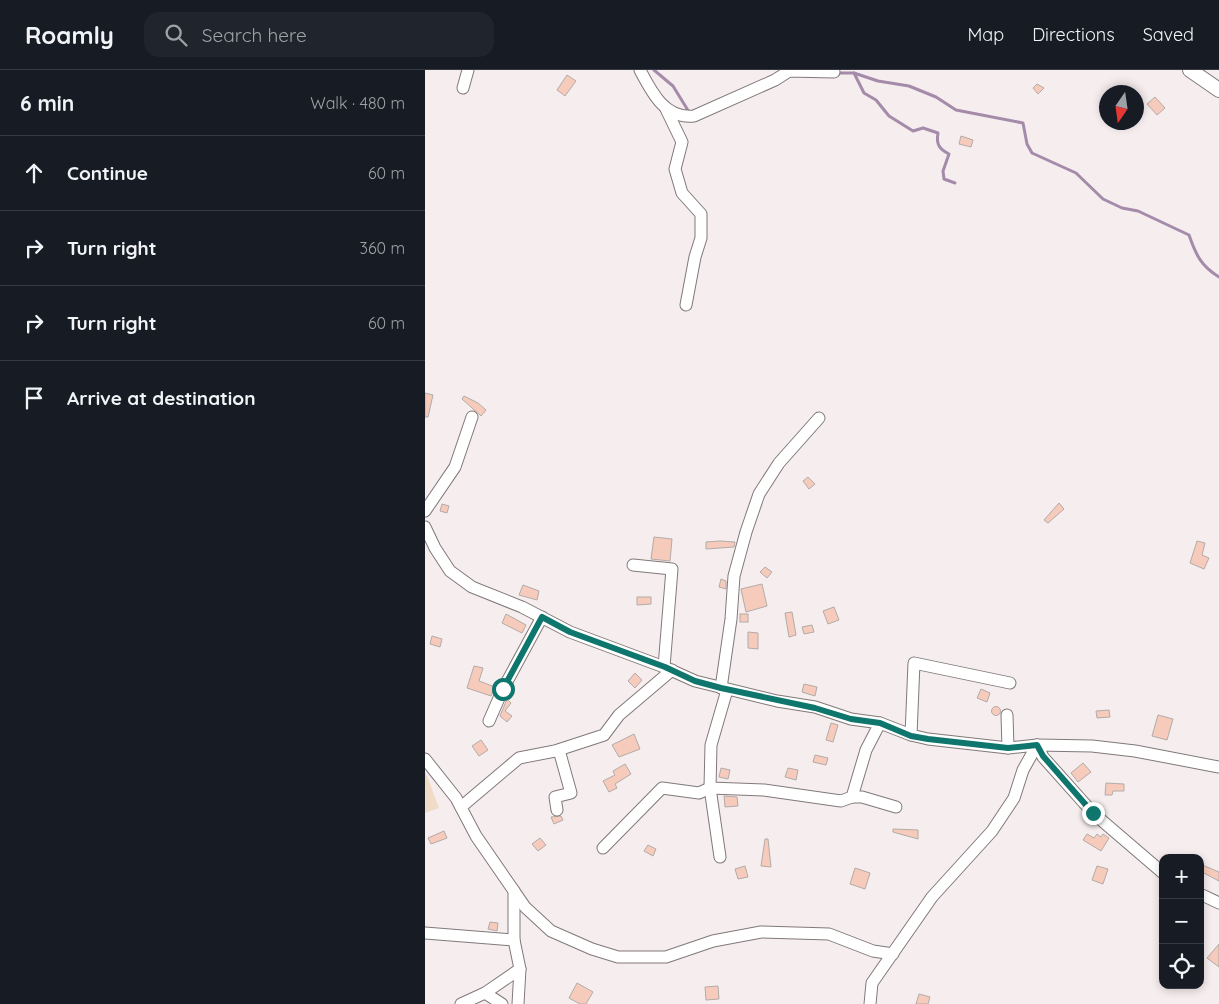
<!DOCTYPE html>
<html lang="en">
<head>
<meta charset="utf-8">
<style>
	:root { --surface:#171b24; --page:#20242c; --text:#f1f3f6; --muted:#9ea1a6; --line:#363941 }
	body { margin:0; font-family:Quicksand,sans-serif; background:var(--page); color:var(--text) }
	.controls { position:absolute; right:15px; bottom:15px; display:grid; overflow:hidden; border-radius:10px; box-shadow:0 2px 8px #0003 }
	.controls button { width:45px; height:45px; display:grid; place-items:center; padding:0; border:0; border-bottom:1px solid var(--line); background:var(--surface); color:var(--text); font:25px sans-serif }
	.compass { position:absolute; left:674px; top:15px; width:45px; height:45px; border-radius:50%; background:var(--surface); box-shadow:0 2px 8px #0003; rotate:193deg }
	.stop { position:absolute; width:15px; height:15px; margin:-11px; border:4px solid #0f766e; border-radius:50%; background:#fff }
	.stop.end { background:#0f766e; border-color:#fff; box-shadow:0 1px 5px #0008 }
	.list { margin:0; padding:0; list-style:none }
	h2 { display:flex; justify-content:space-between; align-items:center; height:65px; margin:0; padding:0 20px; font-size:21px }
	h2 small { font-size:16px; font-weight:400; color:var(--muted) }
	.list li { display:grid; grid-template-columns:32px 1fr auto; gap:15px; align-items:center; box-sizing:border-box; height:75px; padding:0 20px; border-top:1px solid var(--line) }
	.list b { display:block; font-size:19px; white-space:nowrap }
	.list em { font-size:16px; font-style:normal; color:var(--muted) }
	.icon { flex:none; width:28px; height:28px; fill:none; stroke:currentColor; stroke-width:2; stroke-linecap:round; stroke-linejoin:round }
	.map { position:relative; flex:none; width:794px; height:934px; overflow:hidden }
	header { display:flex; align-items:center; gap:30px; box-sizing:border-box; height:70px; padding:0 25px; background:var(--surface); border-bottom:1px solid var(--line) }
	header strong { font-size:24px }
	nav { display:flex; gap:28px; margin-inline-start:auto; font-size:18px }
	.search { width:350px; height:45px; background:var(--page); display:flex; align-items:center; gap:12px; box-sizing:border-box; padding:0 18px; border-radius:15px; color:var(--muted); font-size:19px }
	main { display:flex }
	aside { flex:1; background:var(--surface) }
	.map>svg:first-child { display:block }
	.green { fill:#efdbc6 }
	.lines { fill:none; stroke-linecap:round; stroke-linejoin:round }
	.stream { stroke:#a58baa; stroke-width:3 }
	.building { fill:#f7cbbb; stroke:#b2aba8 }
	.minor-casing { stroke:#817979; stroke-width:13 }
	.tertiary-casing { stroke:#817979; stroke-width:16 }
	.minor { stroke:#fff; stroke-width:11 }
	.tertiary { stroke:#fff; stroke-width:14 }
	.route { stroke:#0f766e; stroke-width:6 }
</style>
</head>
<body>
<header>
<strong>Roamly</strong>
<div class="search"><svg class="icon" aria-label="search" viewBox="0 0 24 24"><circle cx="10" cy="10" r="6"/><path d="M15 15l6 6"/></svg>Search here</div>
<nav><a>Map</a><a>Directions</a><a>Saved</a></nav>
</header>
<main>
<aside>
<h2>6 min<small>Walk · 480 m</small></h2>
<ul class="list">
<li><svg class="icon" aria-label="ahead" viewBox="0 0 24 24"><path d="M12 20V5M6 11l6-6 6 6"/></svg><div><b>Continue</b></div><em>60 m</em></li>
<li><svg class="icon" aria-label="right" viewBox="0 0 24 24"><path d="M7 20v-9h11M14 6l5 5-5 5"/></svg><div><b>Turn right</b></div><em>360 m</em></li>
<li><svg class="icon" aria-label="right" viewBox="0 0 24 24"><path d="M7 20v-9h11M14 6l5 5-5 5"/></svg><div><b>Turn right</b></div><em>60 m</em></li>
<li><svg class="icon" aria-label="arrive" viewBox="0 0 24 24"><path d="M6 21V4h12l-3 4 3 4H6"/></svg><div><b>Arrive at destination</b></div></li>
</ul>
</aside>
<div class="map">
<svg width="794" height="934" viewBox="0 0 794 934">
	<rect width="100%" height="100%" fill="#f6edee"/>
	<path class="green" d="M0 701 14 738 0 743Z"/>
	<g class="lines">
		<g class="stream">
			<path d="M229 0 248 16 264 42"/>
			<path d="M412 3H429L453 11 484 16 511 27 531 40 598 53 602 74 607 83 651 103 678 129 697 138 713 141 764 165C771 185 776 196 794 207"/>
			<path d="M429 3 439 23 451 30 464 46 488 61 498 58 513 63C511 74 514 79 524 84L518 101 519 109 530 113"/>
		</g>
	</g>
	<g class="building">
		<path d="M142 5 151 11 140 26 132 20Z"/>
		<path d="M612 14 619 18 613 24 608 18Z"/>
		<path d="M730 27 740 38 732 45 722 34Z"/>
		<path d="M536 66 548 70 546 77 534 74Z"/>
		<path d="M0 323 8 325 3 347H0Z"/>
		<path d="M39 326 53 333 61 340 56 346 37 329Z"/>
		<path d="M383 407 390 414 384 419 378 411Z"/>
		<path d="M634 433 639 439 623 453 619 450Z"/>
		<path d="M17 434 24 436 22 443 15 441Z"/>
		<path d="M229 467 247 469 245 491 226 489Z"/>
		<path d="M295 471 310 472 309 477 281 479V472Z"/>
		<path d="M772 471 780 473 777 485 784 488 779 499 765 493Z"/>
		<path d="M340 497 347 502 342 508 335 502Z"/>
		<path d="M296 509 301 511V519L294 517Z"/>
		<path d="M337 514 342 536 321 542 316 519Z"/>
		<path d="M98 515 114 521 112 530 94 525Z"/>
		<path d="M212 527H226V534L212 535Z"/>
		<path d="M409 537 414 550 403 554 398 541Z"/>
		<path d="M367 542 371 565 364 567 360 543Z"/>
		<path d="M81 544 101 555 97 563 77 553Z"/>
		<rect x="315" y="544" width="8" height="8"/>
		<path d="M387 555 389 562 379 564 377 557Z"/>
		<path d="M323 562 333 563V579L323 578Z"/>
		<path d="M7 566 17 569 15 577 5 574Z"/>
		<path d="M49 596 58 598 54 611 70 617 66 626 42 618Z"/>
		<path d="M210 603 217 610 210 618 203 611Z"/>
		<path d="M379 614 392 617 390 626 377 622Z"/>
		<path d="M556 619 565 623 562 632 552 628Z"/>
		<path d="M82 629 86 633 80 641 87 646 82 652 75 646Z"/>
		<circle cx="571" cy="641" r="4.5"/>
		<path d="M684 640 685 647 672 648 671 641Z"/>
		<path d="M733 645 748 649 742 670 727 666Z"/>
		<path d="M406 653 413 655 408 672 401 670Z"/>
		<path d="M209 664 215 679 194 687 187 675Z"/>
		<path d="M56 670 63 680 54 686 47 676Z"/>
		<path d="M390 685 403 688 401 695 388 692Z"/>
		<path d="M658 693 666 702 653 712 646 703Z"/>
		<path d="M200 694 206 704 190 714 192 718 184 722 178 711 190 705 188 701Z"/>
		<path d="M296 698 305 700 303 709 294 707Z"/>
		<path d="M363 698 373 700 371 710 360 707Z"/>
		<path d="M681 713 699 714V721H688L687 725H680Z"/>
		<path d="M299 726 312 727 313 736 300 737Z"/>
		<path d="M136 746 138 750 129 754 126 747Z"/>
		<path d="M468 759 493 760V769L468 762Z"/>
		<path d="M19 761 22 768 6 774 3 768Z"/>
		<path d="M662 764 669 768 672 764 676 767 678 764 684 768 676 781 658 770Z"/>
		<path d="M115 768 121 775 113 781 107 774Z"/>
		<path d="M340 769H343L346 797 336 796Z"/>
		<path d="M223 775 231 779 228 786 219 781Z"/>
		<path d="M775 794 794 802V811L775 801Z"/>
		<path d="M320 796 323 807 313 809 310 799Z"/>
		<path d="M672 796 683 799 678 814 667 810Z"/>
		<path d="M430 798 445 803 440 819 425 814Z"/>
		<path d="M65 852 73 853 72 861 63 859Z"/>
		<path d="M794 874V897L782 888Z"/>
		<path d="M152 913 168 922 161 934H155L144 928Z"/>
		<path d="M293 916 294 929 281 930 280 917Z"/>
		<path d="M494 924 505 927 503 934H491Z"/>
	</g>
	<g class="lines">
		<g class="minor-casing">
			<g id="minor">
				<path d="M215 0C227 23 240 49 269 46L350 10 364 1 409 2"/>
				<path d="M38 18 43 0"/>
				<path d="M241 39 257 72 250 99 257 123 276 144V168L270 187 261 235"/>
				<path d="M0 441 30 397 47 347"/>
				<path d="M0 457 10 478 25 501 47 517 97 537 145 562 239 597 270 611 352 631 390 637 426 649 455 653 486 665 503 669 583 678 612 675 667 676 710 681 794 697"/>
				<path d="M208 495 247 499 239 597"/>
				<path d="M296 618 306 549 309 506 321 462 334 424 354 393 394 348"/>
				<path d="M582 645 583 678"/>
				<path d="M64 651 78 619 117 547"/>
				<path d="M486 665 489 593 585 613"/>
				<path d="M612 675 618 687 668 743 738 803"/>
				<path d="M0 689 31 728 51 766 89 821V870L95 899 93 934"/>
				<path d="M427 727H437L471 737"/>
				<path d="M36 737 94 688 130 681 179 665 194 645 247 600"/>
				<path d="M132 740 130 727 146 723 134 680"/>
				<path d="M178 778 237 718 274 723 285 718 339 720 416 731 427 727 441 680 455 653"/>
				<path d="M295 787 285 718 286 675 302 620"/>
				<path d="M89 821 100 837 126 861 167 879 193 887H241L288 871 336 862 404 864 448 881 468 884"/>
				<path d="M775 824 794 833"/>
				<path d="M0 863 89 870"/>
				<path d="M60 923 95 899"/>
				<path d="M36 934 60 923 77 934"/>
				<path d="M445 934 447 913 507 827 567 761 589 728 598 700 612 675"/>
			</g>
		</g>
		<g class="tertiary-casing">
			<path id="tertiary" d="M765 0 794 20"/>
		</g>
		<use href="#minor" class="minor"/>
		<use href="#tertiary" class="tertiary"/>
	</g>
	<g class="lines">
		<path class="route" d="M78 619 117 547 145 562 240 597 270 611 296 618 390 638 426 649 455 653 486 666 503 669 583 678 612 675 618 686 668 743"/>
	</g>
</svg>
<div class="controls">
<button>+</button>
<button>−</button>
<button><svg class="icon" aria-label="locate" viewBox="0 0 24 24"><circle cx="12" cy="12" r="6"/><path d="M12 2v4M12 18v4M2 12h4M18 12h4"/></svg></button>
</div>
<svg class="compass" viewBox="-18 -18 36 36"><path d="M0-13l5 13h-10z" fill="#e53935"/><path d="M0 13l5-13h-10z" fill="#9ea1a6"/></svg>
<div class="stop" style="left:78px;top:619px"></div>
<div class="stop end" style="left:668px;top:743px"></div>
</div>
</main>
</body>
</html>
